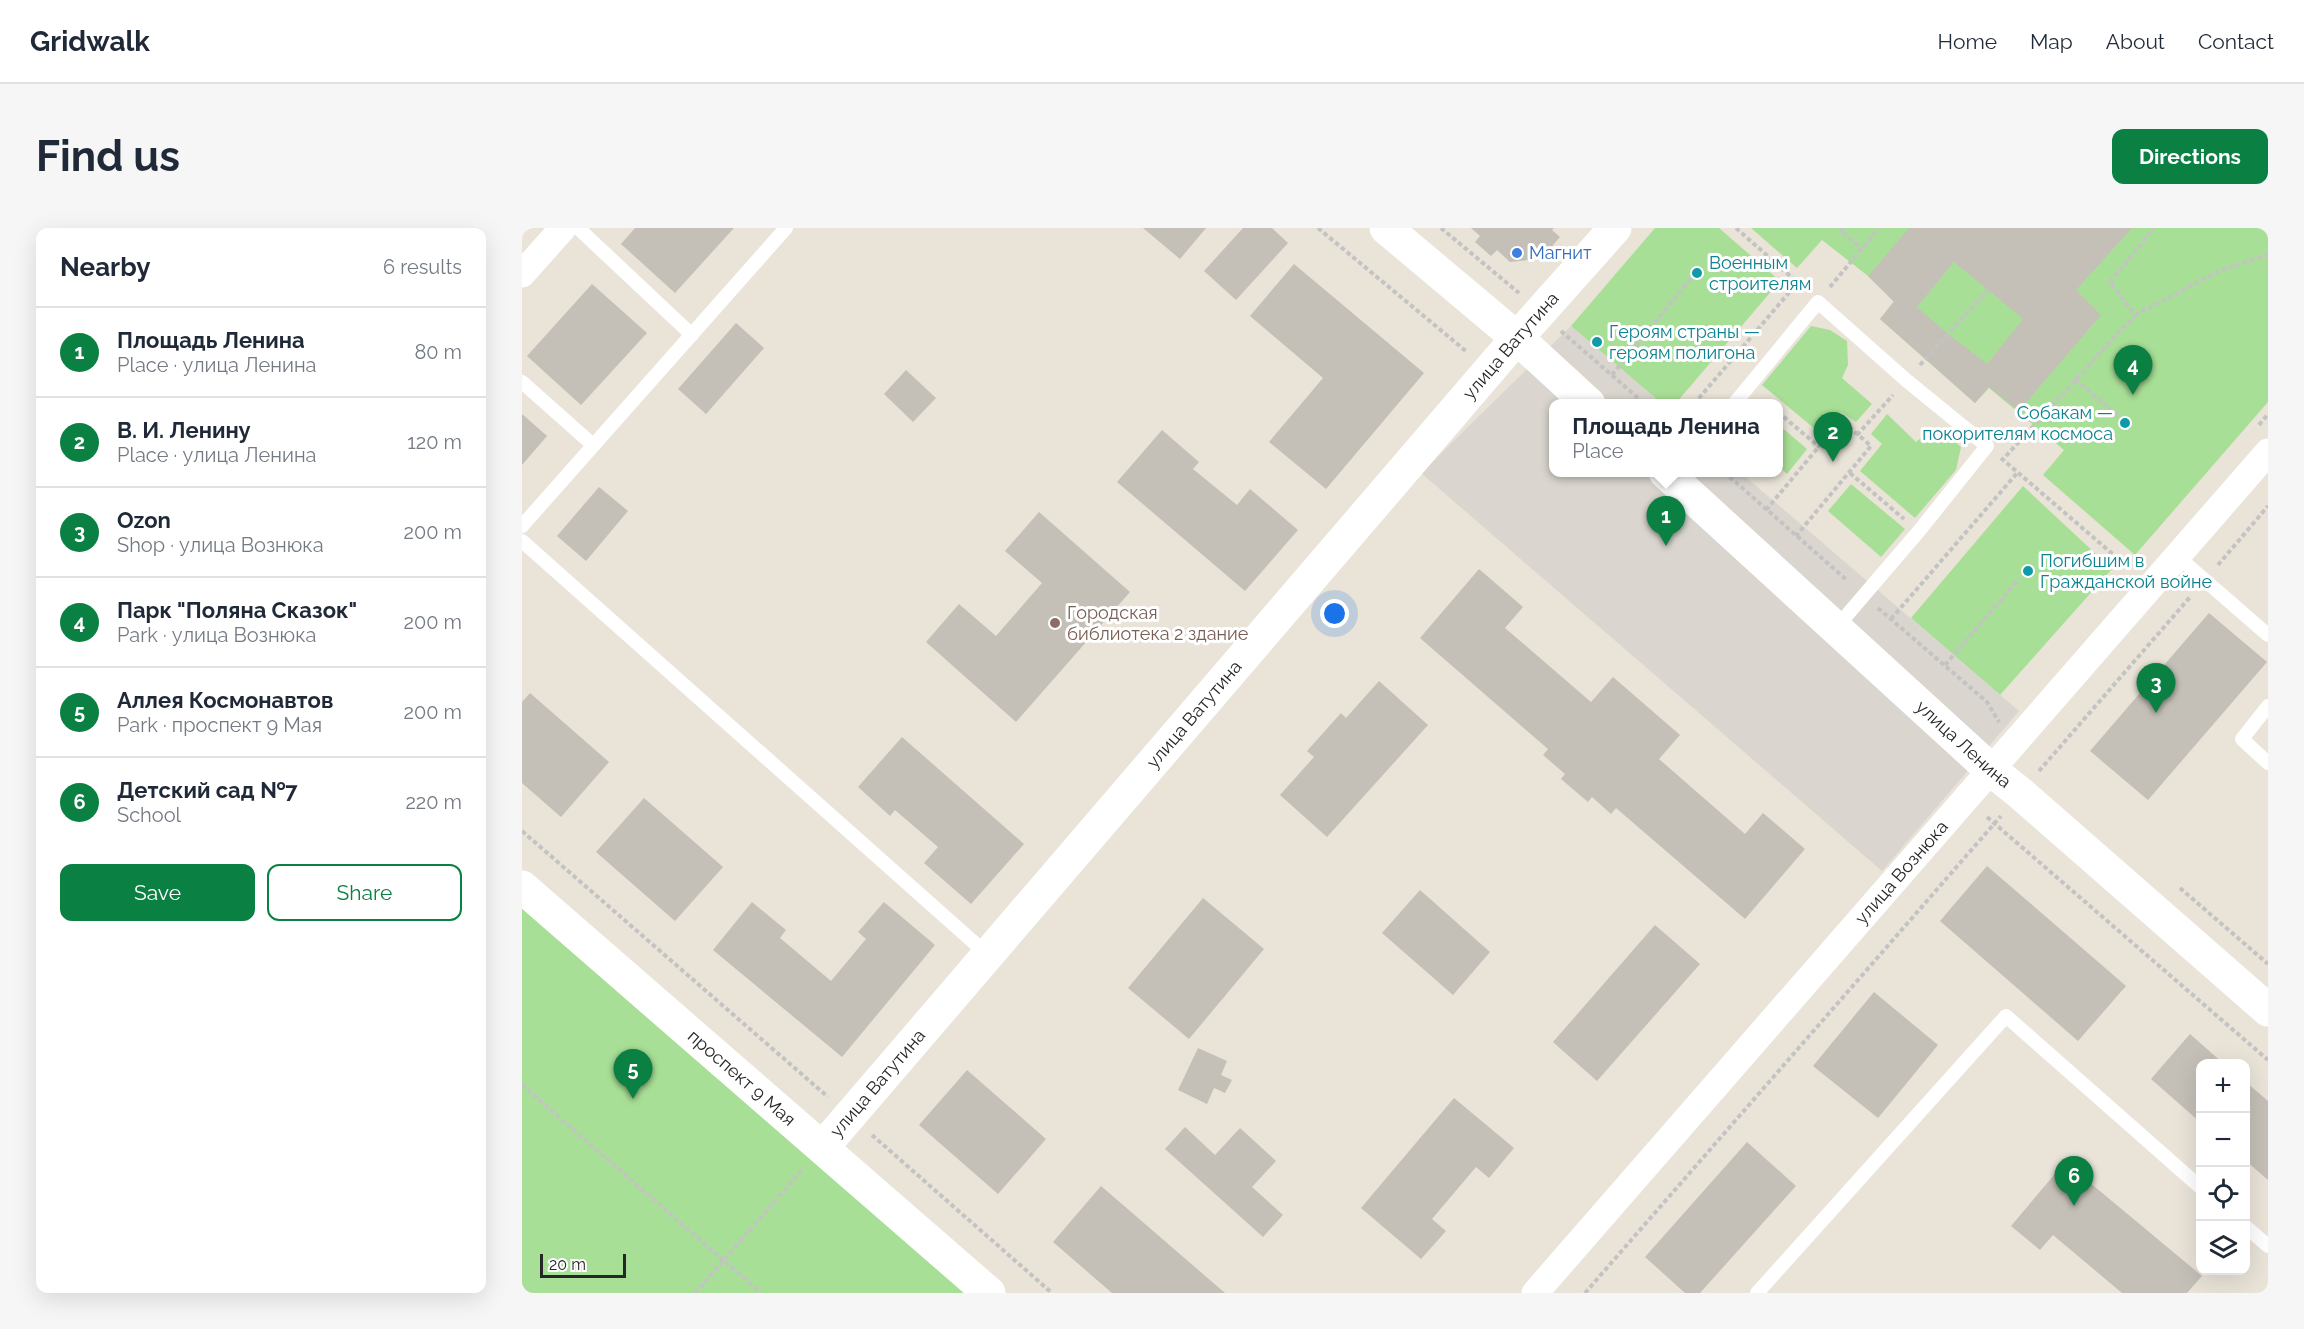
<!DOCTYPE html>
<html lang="en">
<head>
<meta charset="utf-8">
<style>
	:root { --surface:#fff; --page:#f6f6f7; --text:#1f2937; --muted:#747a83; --line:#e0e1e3; --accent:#0b8043 }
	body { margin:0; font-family:Raleway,sans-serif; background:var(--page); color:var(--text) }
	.controls { position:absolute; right:18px; bottom:18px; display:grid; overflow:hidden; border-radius:12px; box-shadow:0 6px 24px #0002 }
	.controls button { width:54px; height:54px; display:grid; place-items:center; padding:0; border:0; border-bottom:2px solid var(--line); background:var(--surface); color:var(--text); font:30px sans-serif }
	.scale { position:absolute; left:18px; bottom:15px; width:86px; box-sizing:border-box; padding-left:6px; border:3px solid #272727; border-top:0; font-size:16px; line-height:21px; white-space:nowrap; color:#272727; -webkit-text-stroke:4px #fff; paint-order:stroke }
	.you { position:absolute; left:813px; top:386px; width:21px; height:21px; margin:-15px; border:4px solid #fff; border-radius:50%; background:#1a73e8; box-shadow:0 0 0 9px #1a73e833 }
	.badge { display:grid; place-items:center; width:39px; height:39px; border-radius:50%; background:var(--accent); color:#fff; font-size:20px; font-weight:700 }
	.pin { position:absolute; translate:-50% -50px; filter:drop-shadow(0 2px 3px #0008) }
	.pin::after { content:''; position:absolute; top:32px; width:21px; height:18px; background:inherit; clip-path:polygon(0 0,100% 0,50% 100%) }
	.popup { position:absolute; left:1027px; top:171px; width:234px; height:78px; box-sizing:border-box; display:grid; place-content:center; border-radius:12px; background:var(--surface); filter:drop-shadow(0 2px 4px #0005); font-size:20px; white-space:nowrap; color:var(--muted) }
	.popup b { font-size:22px; color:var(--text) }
	.popup::after { content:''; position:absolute; left:50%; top:100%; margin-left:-12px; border:12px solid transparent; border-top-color:var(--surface) }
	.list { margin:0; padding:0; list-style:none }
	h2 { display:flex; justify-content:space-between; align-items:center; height:78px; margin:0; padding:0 24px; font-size:26px }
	h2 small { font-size:20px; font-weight:400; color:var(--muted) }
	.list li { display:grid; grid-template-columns:39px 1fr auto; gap:18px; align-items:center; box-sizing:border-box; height:90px; padding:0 24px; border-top:2px solid var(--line) }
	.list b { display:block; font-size:22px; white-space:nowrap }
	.list p { margin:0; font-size:20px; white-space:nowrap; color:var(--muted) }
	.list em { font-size:20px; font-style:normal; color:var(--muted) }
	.actions { display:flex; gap:12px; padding:18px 24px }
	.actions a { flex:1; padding:14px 0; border:2px solid var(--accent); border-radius:12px; text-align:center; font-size:21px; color:var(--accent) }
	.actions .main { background:var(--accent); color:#fff }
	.icon { flex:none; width:33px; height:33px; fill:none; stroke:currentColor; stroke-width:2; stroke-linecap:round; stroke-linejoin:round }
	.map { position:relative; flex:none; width:1746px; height:1065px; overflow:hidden; border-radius:12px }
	header { display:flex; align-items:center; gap:36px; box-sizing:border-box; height:84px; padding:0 30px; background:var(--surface); border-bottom:2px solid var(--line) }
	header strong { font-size:28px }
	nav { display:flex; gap:33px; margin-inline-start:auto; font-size:21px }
	.intro { display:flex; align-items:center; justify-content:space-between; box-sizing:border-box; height:144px; padding:0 36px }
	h1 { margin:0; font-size:42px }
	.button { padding:15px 27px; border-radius:12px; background:var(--accent); color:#fff; font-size:21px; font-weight:700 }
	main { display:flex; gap:36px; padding:0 36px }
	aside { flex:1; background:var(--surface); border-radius:12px; box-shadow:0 6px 24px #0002 }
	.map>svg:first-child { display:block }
	.green { fill:#a8df96 }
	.plaza { fill:#dad6cf }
	.building { fill:#c4c0b8; fill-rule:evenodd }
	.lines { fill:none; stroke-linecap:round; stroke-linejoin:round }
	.path { stroke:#c3c3c3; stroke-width:4; stroke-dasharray:4.5 3; stroke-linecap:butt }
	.service { stroke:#fff; stroke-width:14 }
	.minor { stroke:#fff; stroke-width:27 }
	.tertiary { stroke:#fff; stroke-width:33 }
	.shop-dot { fill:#3f7fe0; stroke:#fff; stroke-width:2 }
	.culture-dot { fill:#0f9aa8; stroke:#fff; stroke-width:2 }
	.education-dot { fill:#8d6e63; stroke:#fff; stroke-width:2 }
	.labels { text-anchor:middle; stroke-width:6; stroke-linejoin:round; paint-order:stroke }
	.shop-label { font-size:18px; fill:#366cbe; stroke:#fff; text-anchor:start }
	.culture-label { font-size:18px; fill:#0d838f; stroke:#fff; text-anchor:start }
	.street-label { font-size:18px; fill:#272727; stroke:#fff }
	.education-label { font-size:18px; fill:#785e54; stroke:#fff; text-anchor:start }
</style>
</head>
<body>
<header>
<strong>Gridwalk</strong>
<nav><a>Home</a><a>Map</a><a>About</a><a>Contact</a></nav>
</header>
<div class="intro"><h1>Find us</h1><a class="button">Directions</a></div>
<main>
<aside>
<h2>Nearby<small>6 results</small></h2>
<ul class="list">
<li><span class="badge">1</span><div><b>Площадь Ленина</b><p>Place · улица Ленина</p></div><em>80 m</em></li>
<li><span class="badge">2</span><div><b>В. И. Ленину</b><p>Place · улица Ленина</p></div><em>120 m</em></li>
<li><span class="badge">3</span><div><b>Ozon</b><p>Shop · улица Вознюка</p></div><em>200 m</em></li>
<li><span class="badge">4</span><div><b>Парк &quot;Поляна Сказок&quot;</b><p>Park · улица Вознюка</p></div><em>200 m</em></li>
<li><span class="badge">5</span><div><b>Аллея Космонавтов</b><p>Park · проспект 9 Мая</p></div><em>200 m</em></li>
<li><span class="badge">6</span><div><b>Детский сад №7</b><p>School</p></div><em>220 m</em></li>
</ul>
<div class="actions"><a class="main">Save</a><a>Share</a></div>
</aside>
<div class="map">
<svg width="1746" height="1065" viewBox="0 0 1746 1065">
	<rect width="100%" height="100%" fill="#e9e3d8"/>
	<g class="green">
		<path d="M1133 0H1197L1258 53 1154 175H1139L1049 98Z"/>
		<path d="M1229 0H1746V174L1613 327 1521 247 1542 222 1467 160 1453 175 1358 91 1372 73 1346 48 1300 12 1275 40Z"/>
		<path d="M1289 98 1308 102 1325 113 1326 137 1320 150 1350 176 1334 194 1319 184 1299 206 1240 157Z"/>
		<path d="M1365 186 1394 214 1399 210 1420 202 1439 219 1434 242 1393 290 1338 243 1360 216 1349 206Z"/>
		<path d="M1257 197 1285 221 1265 246 1257 239Z"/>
		<path d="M1329 256 1383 301 1359 329 1306 283Z"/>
		<path d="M1501 258 1590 341 1478 467 1389 390Z"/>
		<path d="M0 678 445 1065H0Z"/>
	</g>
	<path class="plaza" d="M1049 98 1139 175 1032 176V244L1219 245 1497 483 1360 643 899 245Z"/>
	<g class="building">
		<path d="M113 0H212L153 65 99 16Z"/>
		<path d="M621 0H684L658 31Z"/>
		<path d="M721 0H750L766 15 714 72 682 43Z"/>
		<path d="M949 0H1032L1030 2 1038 9 1025 24 1019 19 1007 32 988 34 975 22 969 28 953 14 958 8Z"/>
		<path d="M1387 0H1610L1554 62 1579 87 1497 183 1467 159 1453 175 1358 91 1372 74 1346 48ZM1432 34 1501 91 1465 136 1425 105 1395 79Z"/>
		<path d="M772 36 902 145 804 261 747 214 801 150 728 88Z"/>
		<path d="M70 56 125 105 59 177 5 128Z"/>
		<path d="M214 95 242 120 184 186 156 161Z"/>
		<path d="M384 142 414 170 391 194 362 166Z"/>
		<path d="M0 186 25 208 0 237Z"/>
		<path d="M640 202 677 234 671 241 715 277 728 261 776 302 723 363 595 254Z"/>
		<path d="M77 259 106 283 64 333 35 308Z"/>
		<path d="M517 284 608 364 494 494 404 414 437 376 474 408 520 355 483 323Z"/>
		<path d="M957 341 1001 379 983 400 1069 474 1091 449 1158 507 1137 531 1223 606 1241 585 1283 621 1223 691 1094 580 1089 586 1070 569 1066 574 1039 551 1043 546 1021 527 1026 521 898 410Z"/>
		<path d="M1687 385 1745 434 1626 572 1568 523Z"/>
		<path d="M857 453 906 497 805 609 758 567 792 529 785 523 819 485 824 490Z"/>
		<path d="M8 465 87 534 39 589 0 555V474Z"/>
		<path d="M380 509 502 616 449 676 402 635 416 619 373 582 368 588 336 559Z"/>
		<path d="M122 570 201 639 153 693 74 624Z"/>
		<path d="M1465 638 1604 758 1556 813 1418 693Z"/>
		<path d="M898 662 968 724 931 767 860 705Z"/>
		<path d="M681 670 742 721 667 811 606 760Z"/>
		<path d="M230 674 264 702 258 710 309 753 344 711 336 704 362 674 413 717 320 829 191 722Z"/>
		<path d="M1133 697 1178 736 1075 853 1031 814Z"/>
		<path d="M1352 764 1416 817 1356 890 1291 838Z"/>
		<path d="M1668 806 1702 836H1678V894L1629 851Z"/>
		<path d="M676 820 705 833 699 847 710 852 703 865 692 860 685 876 656 862Z"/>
		<path d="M445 842 524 911 476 966 397 897Z"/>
		<path d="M1724 854 1746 873V952L1724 933Z"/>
		<path d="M932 870 992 920 967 950 954 939 910 991 924 1003 899 1031 839 980Z"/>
		<path d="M663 899 693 927 718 900 754 933 730 959 761 987 741 1009 643 921Z"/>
		<path d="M1225 914 1274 958 1178 1065H1163L1123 1029Z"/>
		<path d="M1543 934 1680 1048 1665 1065H1600L1531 1007 1518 1022 1489 998Z"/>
		<path d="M579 958 703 1065H590L531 1014Z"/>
	</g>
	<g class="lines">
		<g class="path">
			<path d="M796 0 945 124"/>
			<path d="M919 0 997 65"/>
			<path d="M1214 0 1283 61"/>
			<path d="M1322 0 1319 3 1340 21"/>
			<path d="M1308 59 1357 0"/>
			<path d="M1613 87 1699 42 1746 27"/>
			<path d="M1039 103 1123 176"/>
			<path d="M1398 137 1466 62"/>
			<path d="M1090 147 1170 49"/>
			<path d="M1553 151 1596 188"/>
			<path d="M1172 176 1276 54"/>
			<path d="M1256 184 1297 219"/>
			<path d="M1737 197 1746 186"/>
			<path d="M1335 207 1371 167"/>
			<path d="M1484 228 1613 87 1588 54 1632 0"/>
			<path d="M1479 230 1608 341"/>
			<path d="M1202 244 1326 353"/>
			<path d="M1328 245 1382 291"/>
			<path d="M1244 282 1319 192 1349 218 1274 308"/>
			<path d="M1696 337 1746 278"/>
			<path d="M1356 380 1465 474 1477 494"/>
			<path d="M1369 391 1496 244"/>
			<path d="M1423 437 1497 351"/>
			<path d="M1517 543 1669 368"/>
			<path d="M1465 589 1746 832"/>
			<path d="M0 603 306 869"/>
			<path d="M1658 660 1746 736"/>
			<path d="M0 857 239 1065"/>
			<path d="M350 907 530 1065"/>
			<path d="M173 1065 280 942"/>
			<path d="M1063 1065 1479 588"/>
		</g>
		<g class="service">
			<path d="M56 0 170 107"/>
			<path d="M0 154 71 217"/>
			<path d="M1212 176 1296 74 1384 152 1465 218 1397 303 1313 401"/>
			<path d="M0 298 264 0"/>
			<path d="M0 313 466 727"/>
			<path d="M1655 328 1746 407"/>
			<path d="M1746 478 1720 511 1746 535"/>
			<path d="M1724 999 1746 1018"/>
			<path d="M1235 1065 1484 788 1678 959"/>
		</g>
		<g class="minor">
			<path d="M0 46 41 0"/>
			<path id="s1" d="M1013 1065 1746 224"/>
		</g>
		<g class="tertiary">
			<path d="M864 0 995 110 1067 176"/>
			<path id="s2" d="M1143 244 1469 542 1498 565 1746 782"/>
			<path id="s3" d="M0 659 467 1065"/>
			<path id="s4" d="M301 919 995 110 1093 0"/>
		</g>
	</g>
	<circle class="shop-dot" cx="995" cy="25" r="6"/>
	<g class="culture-dot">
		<circle cx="1175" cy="45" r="6"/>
		<circle cx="1075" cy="114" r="6"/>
		<circle cx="1603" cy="195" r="6"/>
		<circle cx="1506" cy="343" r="6"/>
	</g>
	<circle class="education-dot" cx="533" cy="395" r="6"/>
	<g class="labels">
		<g class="shop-label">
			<text x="1007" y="31">Магнит</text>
		</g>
		<g class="culture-label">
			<text x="1187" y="41">Военным<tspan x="1187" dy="21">строителям</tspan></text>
			<text x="1087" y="110">Героям страны —<tspan x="1087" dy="21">героям полигона</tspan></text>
			<text x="1591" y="191" text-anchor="end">Собакам —<tspan x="1591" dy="21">покорителям космоса</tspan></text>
			<text x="1518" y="339">Погибшим в<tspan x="1518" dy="21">Гражданской войне</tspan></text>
		</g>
		<g class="street-label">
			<text dy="6" stroke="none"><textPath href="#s4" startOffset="1056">улица Ватутина</textPath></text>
			<text dy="6" stroke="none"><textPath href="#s4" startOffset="570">улица Ватутина</textPath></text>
			<text dy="6" stroke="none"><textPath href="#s2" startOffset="404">улица Ленина</textPath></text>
			<text dy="6" stroke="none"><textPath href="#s1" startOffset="558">улица Вознюка</textPath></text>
			<text dy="6" stroke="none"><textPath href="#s3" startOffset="291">проспект 9 Мая</textPath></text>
			<text dy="6" stroke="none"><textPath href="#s4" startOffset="84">улица Ватутина</textPath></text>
		</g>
		<g class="education-label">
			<text x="545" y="391">Городская<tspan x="545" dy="21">библиотека 2 здание</tspan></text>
		</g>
	</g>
</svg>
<div class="controls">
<button>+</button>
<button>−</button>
<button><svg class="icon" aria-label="locate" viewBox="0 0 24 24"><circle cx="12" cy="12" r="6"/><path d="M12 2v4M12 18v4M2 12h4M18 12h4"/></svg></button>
<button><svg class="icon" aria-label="layers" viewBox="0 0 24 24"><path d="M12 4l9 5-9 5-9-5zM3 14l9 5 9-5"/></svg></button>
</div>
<div class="scale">20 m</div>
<div class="you"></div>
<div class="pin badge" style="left:1144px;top:318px">1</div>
<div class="popup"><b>Площадь Ленина</b>Place</div>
<div class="pin badge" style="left:1311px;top:234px">2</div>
<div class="pin badge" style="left:1634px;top:485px">3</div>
<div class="pin badge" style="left:1611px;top:167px">4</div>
<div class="pin badge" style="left:111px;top:871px">5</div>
<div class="pin badge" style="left:1552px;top:978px">6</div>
</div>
</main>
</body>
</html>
